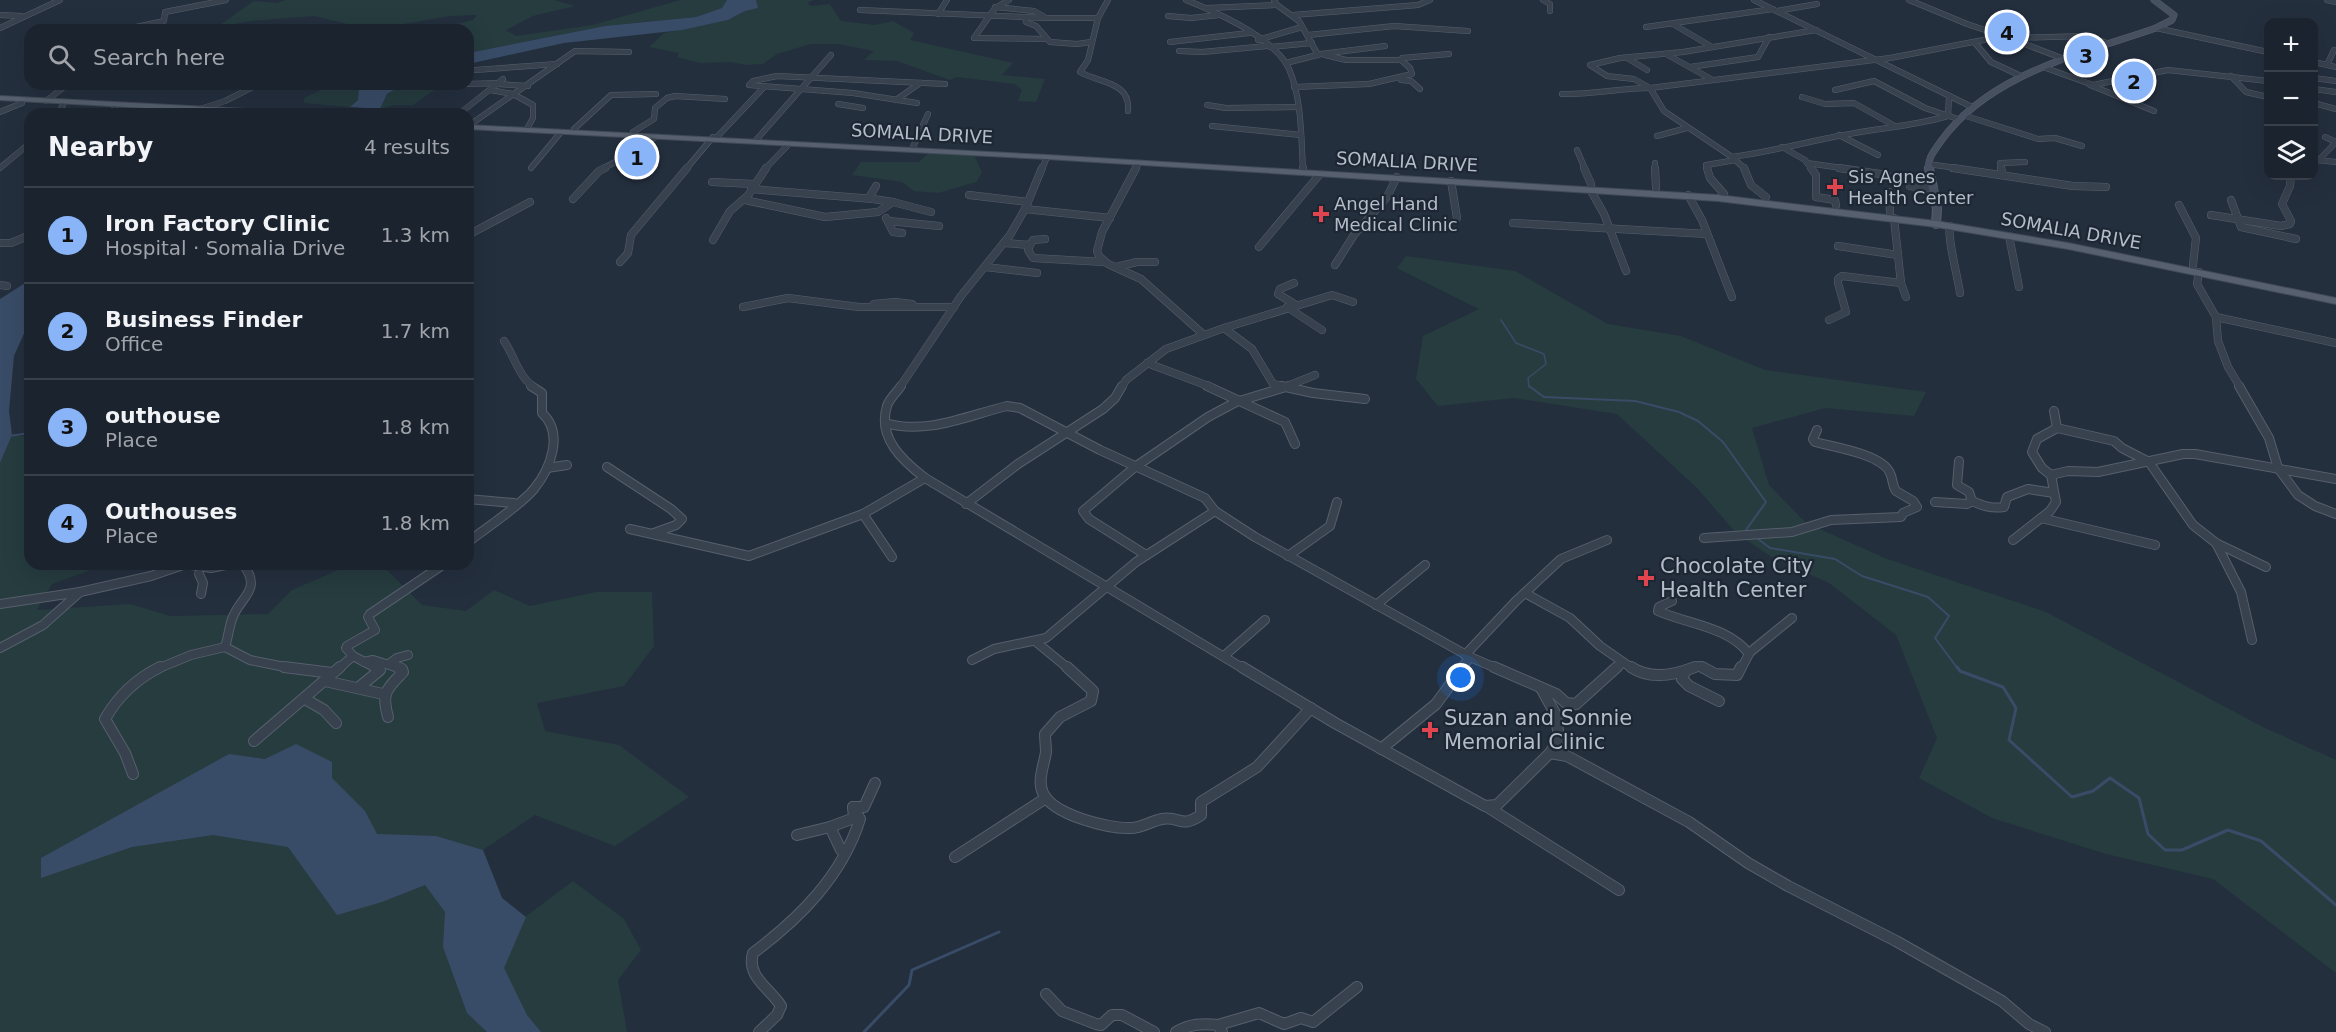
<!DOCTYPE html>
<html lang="en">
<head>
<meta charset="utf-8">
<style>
	:root { --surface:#1b232e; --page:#282f3a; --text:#f1f3f6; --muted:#a0a4aa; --line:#39404a; --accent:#8ab4f8 }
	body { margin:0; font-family:"DejaVu Sans",sans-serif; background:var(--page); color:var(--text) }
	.controls { position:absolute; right:18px; top:18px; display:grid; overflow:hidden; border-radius:12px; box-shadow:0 6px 24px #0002 }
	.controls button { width:54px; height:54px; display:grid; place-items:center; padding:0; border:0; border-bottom:2px solid var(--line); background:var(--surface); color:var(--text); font:30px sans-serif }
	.you { position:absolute; left:1461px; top:678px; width:21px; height:21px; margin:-15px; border:4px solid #fff; border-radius:50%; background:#1a73e8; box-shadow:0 0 0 9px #1a73e833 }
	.badge { display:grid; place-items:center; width:39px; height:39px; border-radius:50%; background:var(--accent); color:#111; font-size:20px; font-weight:700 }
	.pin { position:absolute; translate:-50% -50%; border:3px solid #fff; box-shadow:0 2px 6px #0006 }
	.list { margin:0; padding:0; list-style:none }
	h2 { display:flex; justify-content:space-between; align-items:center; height:78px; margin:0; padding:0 24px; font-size:26px }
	h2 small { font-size:20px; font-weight:400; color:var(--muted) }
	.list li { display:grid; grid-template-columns:39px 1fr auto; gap:18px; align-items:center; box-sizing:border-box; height:96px; padding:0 24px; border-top:2px solid var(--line) }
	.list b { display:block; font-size:22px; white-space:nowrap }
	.list p { margin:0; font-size:20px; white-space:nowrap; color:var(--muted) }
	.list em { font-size:20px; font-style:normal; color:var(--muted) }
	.icon { flex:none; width:33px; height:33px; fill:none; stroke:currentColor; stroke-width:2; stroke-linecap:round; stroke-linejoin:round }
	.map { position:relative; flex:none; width:2336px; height:1032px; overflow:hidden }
	.search { position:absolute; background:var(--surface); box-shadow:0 6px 24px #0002; left:24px; top:24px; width:450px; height:66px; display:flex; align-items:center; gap:15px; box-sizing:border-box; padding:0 21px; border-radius:18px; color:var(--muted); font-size:22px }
	.panel { position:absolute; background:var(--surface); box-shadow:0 6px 24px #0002; left:24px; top:108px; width:450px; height:462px; border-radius:18px }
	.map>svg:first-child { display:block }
	.green { fill:#263c3f }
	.water { fill:#394c67 }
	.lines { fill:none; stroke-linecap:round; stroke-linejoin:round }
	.stream-far2 { stroke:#394c67; stroke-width:1.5 }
	.stream-far1 { stroke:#394c67; stroke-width:2 }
	.stream { stroke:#394c67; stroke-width:3 }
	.street-far3-casing { stroke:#565f6c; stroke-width:6 }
	.street-far2-casing { stroke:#565f6c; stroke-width:8 }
	.street-far1-casing { stroke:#565f6c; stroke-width:10 }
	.street-casing { stroke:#565f6c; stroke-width:12 }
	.secondary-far1-casing { stroke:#565f6c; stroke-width:7 }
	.secondary-casing { stroke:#565f6c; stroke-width:10 }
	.primary-casing { stroke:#414a57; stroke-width:2 }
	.street-far3 { stroke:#38414e; stroke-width:5 }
	.street-far2 { stroke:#38414e; stroke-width:7 }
	.street-far1 { stroke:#38414e; stroke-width:8 }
	.street { stroke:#38414e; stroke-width:10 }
	.secondary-far1 { stroke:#465061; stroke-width:6 }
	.secondary { stroke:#465061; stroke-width:8 }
	.primary { fill:#56606e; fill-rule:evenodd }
	.health-dot { fill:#e0444e; stroke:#1d2633; stroke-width:2 }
	.labels { text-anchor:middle; stroke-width:4.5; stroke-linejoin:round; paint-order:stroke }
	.far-street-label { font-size:18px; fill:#b4bcc9; stroke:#1d2633 }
	.far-poi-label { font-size:18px; fill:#b4bcc9; stroke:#1d2633; text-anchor:start }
	.poi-label { font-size:21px; fill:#b4bcc9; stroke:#1d2633; text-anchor:start }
</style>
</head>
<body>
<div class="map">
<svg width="2336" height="1032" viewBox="0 0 2336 1032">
	<rect width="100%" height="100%" fill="#242f3e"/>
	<g class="green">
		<path d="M285 0H554L575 6 533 16 506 30 516 36 593 25 680 0H727L723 8 696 17 605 26 468 53V30H433L473 20 477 15 450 16 369 30H353L351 25 314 16 251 21 217 27 254 1 277 3Z"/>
		<path d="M756 0H814L807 3 811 6 830 4 841 21 875 25 893 21 914 33 910 40 1013 63 1002 75 1045 79 1036 102 1018 101 1022 90 1015 84 957 77 950 80 897 61 864 60 874 51 839 44H811L777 54 763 64 746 65 731 62 700 63 677 57 679 53 649 47 664 33 728 20 745 11 757 8Z"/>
		<path d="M317 84H362L359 86 358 100 350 107 304 103V98L329 86Z"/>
		<path d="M404 84H443L413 105H394L380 109 387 94Z"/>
		<path d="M931 151 973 153 982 172 976 182 938 193 914 191 902 182 852 175 861 162H919Z"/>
		<path d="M1406 256 1515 271 1608 324 1681 336 1765 370 1926 392 1914 416 1825 408 1752 428 1769 485 1806 523 1887 559 2046 612 2265 728 2336 760V973L2213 879 2106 854 1992 818 1919 778 1937 738 1896 635 1829 583 1773 558 1736 533 1697 488 1617 414 1514 398 1438 406 1416 379 1423 336 1479 309 1397 268Z"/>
		<path d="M12 435 30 437V564H108L52 584 37 610 130 604 170 616 268 614 292 590 352 564H381L422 605 466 611 494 590 530 606 596 592H652L654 646 624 686 537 703 545 731 619 745 689 797 615 846 535 815 483 850 502 898 525 917 573 881 624 919 641 950 618 980 627 1032H0V463Z"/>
	</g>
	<g class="water">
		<path d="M727 0H756L758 8 745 11 728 20 682 30 564 43 468 64V53L605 26 696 17 722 8Z"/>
		<path d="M362 84H404L387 94 380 109 350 107 358 100 359 86Z"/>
		<path d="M30 280V320L14 356 9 411 12 435 0 463V299Z"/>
		<path d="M296 744 332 762V778L365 811 377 834 436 836 483 850 502 898 526 917 504 968 527 1015 541 1032H487L467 1013 443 947 445 912 425 885 382 902 337 915 288 847 213 835 132 847 41 878V858L229 754 265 759Z"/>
	</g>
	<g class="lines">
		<path class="stream-far2" d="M1501 320 1516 343 1544 354 1546 364 1528 378 1529 387"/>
		<g class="stream-far1">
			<path d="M1529 386 1544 397 1635 401 1679 412 1698 421 1723 442 1766 502 1746 530 1750 533"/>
			<path d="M9 436 30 433"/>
			<path d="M1757 538 1770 548 1835 559 1862 576 1928 597 1949 616 1935 638 1958 669"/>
		</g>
		<g class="stream">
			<path d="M1957 667 1960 671 2003 687 2016 708 2009 740 2072 797 2093 791 2110 778 2139 798 2148 834 2165 850H2182L2228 830 2261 841 2336 905"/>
			<path d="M864 1032 909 985 912 970 999 932"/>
		</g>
		<g class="street-far3-casing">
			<g id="street-far3">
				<path d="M1009 0 995 8 974 38 1046 39"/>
				<path d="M1108 0 1098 18 1088 60 1080 72C1098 83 1131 81 1128 111"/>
				<path d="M1186 0C1216 12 1275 38 1289 69 1302 99 1301 137 1303 169"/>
				<path d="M1274 0 1277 5 1299 21 1318 55"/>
				<path d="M1543 0 1550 4V11"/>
				<path d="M1754 0 1972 107"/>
				<path d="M1909 0 1967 24 2009 38 2086 36 2107 43"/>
				<path d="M2327 0 2336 2"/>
				<path d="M995 7 1034 11 1043 16"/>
				<path d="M1207 8 1277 5"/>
				<path d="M860 10 1044 18H1098"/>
				<path d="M1777 11 1817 4"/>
				<path d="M938 14 947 0"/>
				<path d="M0 15 21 16"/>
				<path d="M1293 15 1418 5 1430 0"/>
				<path d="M1168 16 1191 18 1219 15"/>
				<path d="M1025 17 1026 22 1036 26 1050 42 1077 44 1091 42"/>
				<path d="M1673 24 1712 47"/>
				<path d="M412 27 425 28 419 30"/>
				<path d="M1646 27 1773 9"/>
				<path d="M0 28 60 0"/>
				<path d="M2156 28 2268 52"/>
				<path d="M122 30 164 21 165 12 226 0"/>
				<path d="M1308 35 1394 26 1468 31"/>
				<path d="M2012 39 2064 59"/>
				<path d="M1258 40 1302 27"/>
				<path d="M1170 42 1249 33"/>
				<path d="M1975 43 1991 62 2021 76"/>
				<path d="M1270 47 1312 43"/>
				<path d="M1179 51 1202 52 1267 46"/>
				<path d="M1666 54 1711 79"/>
				<path d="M1325 55 1346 60H1401"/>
				<path d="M1627 58 1647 70"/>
				<path d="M2314 62 2336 67"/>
				<path d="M1286 63 1321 54 1385 46"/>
				<path d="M2327 65 2334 50"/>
				<path d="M1690 67 1758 57 1769 37"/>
				<path d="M2043 67 2093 85 2168 70 2268 81"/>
				<path d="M475 70 557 64"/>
				<path d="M2231 76 2246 92 2268 97"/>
				<path d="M2314 78 2336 81"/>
				<path d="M1401 80 1411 81 1420 89"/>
				<path d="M467 84 499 83"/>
				<path d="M497 84 528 86"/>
				<path d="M2090 85 2154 111"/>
				<path d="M1294 87 1369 84 1412 74 1410 68 1401 60 1402 58 1449 54"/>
				<path d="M2314 89 2336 92"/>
				<path d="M490 90 513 94 533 105V118L528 127"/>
				<path d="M1835 90 1874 81 1925 108 1958 119"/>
				<path d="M1562 94C1593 95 1619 88 1650 88L1890 58 2004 36"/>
				<path d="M1802 97 1825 104 1854 103 1893 125"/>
				<path d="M896 100 920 83"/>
				<path d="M46 101 68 84"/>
				<path d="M917 103 853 93 749 85 753 81 777 76 945 84"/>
				<path d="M2314 103 2336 109"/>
				<path d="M838 104 863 108"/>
				<path d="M1207 105 1226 108 1297 107"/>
				<path d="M200 109 225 101 259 84"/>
				<path d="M0 112 22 103"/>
				<path d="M58 114 63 105"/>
				<path d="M109 114 115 108"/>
				<path d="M459 114 503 79"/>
				<path d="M1963 115 2038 139 2055 138 2082 146"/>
				<path d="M471 124 575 51 629 52"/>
				<path d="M1212 126 1301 135"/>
				<path d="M574 129 611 95 656 94"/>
				<path d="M633 132 654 119 655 108 667 98 675 96 725 99"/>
				<path d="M1839 135 1878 155"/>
				<path d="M1657 136 1687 128"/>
				<path d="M717 137 764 87"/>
				<path d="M2325 137 2336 142"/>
				<path d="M757 139 831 55"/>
				<path d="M913 147 928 114"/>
				<path d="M1782 147 1805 160 1812 169"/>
				<path d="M1577 150 1585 169"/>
				<path d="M1732 157C1770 152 1806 142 1844 135 1879 128 1914 126 1948 116L1949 96"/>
				<path d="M2317 160 2336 162"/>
				<path d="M2319 160 2336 142"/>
				<path d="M1655 163V169"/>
				<path d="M1807 163 1849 169"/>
				<path d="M1928 164 1963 169"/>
				<path d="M0 168 30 143"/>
				<path d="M531 168 561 132"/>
				<path d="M602 169 634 152 655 137"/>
				<path d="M686 169 713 137"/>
				<path d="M765 169 789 144"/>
				<path d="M1042 169 1047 157"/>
				<path d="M1135 169 1139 163"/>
				<path d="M1707 169 1706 165 1736 160"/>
				<path d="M1745 169 1732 157 1664 111 1650 88 1634 79 1607 76 1590 65 1620 58 1683 52 1816 30"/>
				<path d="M2002 169 2000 163 2025 162"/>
			</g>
		</g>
		<g class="street-far2-casing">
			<g id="street-far2">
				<path d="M766 168 745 200 825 217 878 212 893 202 931 212"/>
				<path d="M1136 168 1102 232 1097 251 1099 256 1108 264 1141 279 1204 335"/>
				<path d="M1303 168V172"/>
				<path d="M1584 168 1591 184"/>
				<path d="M1655 168 1656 188"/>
				<path d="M1707 168 1710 178 1724 194"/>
				<path d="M1744 168 1751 185 1766 197"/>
				<path d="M1811 168 1816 175V197L1835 200 1836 205"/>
				<path d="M1839 168 1887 175"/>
				<path d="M1953 168 2073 186 2106 187"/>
				<path d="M2001 168 2003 175"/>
				<path d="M1451 181 1457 218"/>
				<path d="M712 182 754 184"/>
				<path d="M876 186 870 196 873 199 893 202"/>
				<path d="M1910 186 1934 189"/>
				<path d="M751 189 873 199"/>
				<path d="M1590 189 1604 214 1626 271"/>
				<path d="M1889 192 1890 212"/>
				<path d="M969 195 1028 202"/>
				<path d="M1688 195 1702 220 1732 297"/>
				<path d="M573 199 599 171 605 168"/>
				<path d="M2231 200 2241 227 2296 239"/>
				<path d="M2179 205 2196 238 2193 265"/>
				<path d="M1025 209 1110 218"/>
				<path d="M2211 215 2281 226 2290 224 2291 221 2282 204 2290 186 2291 176"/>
				<path d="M886 218 893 232 902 233"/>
				<path d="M1894 218 1901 283 1906 297"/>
				<path d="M889 221 939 226"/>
				<path d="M1513 223 1707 234"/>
				<path d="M1950 226C1947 238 1958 278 1960 293"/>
				<path d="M468 235 530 202"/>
				<path d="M2009 236 2019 287"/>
				<path d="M713 240 730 211 745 198"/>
				<path d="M0 243H11L30 235"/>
				<path d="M1004 243 1030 245 1033 240 1045 239"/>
				<path d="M1030 245 1028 250 1033 258 1104 262"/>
				<path d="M1838 246 1898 255"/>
				<path d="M1259 247 1320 174"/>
				<path d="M620 262 628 253 631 235 687 168"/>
				<path d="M1335 265 1354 235 1387 197 1397 177"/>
				<path d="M985 267 1037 273"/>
				<path d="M1116 267 1137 262H1155"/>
				<path d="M2199 272 2197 284 2216 317 2218 341 2228 367 2240 387"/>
				<path d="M1294 283 1280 289 1278 294 1296 305"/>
				<path d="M0 285 7 286"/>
				<path d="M874 304 895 302 912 304"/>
				<path d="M743 307 788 298 859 307H954"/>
				<path d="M1287 307 1322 330"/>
				<path d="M2216 317 2336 343"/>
				<path d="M1829 320 1846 312 1838 283V279L1842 276 1901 283"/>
				<path d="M1224 328 1252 349 1273 384 1288 387"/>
				<path d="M504 341C515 357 518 376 534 387"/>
				<path d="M1147 363 1211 387"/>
				<path d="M900 387 961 296 1010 235 1025 209 1042 168"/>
				<path d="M1122 387 1126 380 1166 349 1224 328 1332 295 1353 302"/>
				<path d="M1285 387 1315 375"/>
			</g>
		</g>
		<g class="street-far1-casing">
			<g id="street-far1">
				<path d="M901 386C897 392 889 399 887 406 877 438 903 461 925 478L1244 669"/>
				<path d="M1207 386 1285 422 1295 444"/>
				<path d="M1281 386 1313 393 1365 399"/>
				<path d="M2239 386 2269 438 2278 468 2298 495 2315 506 2336 514"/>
				<path d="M2054 411 2057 428 2114 441 2122 448 2149 462 2193 525 2216 543 2266 567"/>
				<path d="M885 423C927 435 966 416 1007 406L1020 408 1100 450 1205 498 1215 511 1255 537 1470 657 1498 669"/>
				<path d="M607 467 671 509 682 519 676 525 654 533"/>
				<path d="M547 468 567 465"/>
				<path d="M2051 475 2068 471 2098 472 2183 454H2195L2336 479"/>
				<path d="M468 499 514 503"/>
				<path d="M1972 501C1983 506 1992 509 2004 507L2007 497 2028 489 2054 493"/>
				<path d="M1935 502 1967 504 1972 501 1969 492 1957 485 1959 461"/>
				<path d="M966 504 1018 464 1103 409 1115 398 1122 386"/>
				<path d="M863 514 892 557"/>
				<path d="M2041 518 2155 545"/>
				<path d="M630 529 749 556 863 514 925 478"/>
				<path d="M1704 538 1792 532 1831 520 1901 517 1903 513 1917 507 1913 501 1896 491C1892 485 1893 479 1890 473 1882 454 1833 447 1815 442L1813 439 1817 430"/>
				<path d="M2013 540 2050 511 2056 502 2051 475 2042 468 2032 452 2037 439 2057 428"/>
				<path d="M468 542C486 528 521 505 534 489 551 468 564 433 542 413V393L531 386"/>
				<path d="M2216 543 2241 592 2252 640"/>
				<path d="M1146 555 1089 519 1083 511 1135 467 1208 417 1236 402 1289 386"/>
				<path d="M1288 556 1330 526 1337 502"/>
				<path d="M184 564 211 568 230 564"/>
				<path d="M243 564C263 591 240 596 232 619 229 628 228 638 225 647L250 660 295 669"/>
				<path d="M199 574 203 583 201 594"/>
				<path d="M1525 593 1570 618 1600 646 1633 669"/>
				<path d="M1672 601 1659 607 1658 611C1687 624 1730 627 1749 654L1741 669"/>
				<path d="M0 604 80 592"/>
				<path d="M1376 605 1425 565"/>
				<path d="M1035 641 1069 669"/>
				<path d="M0 648 43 625 80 592 151 576 186 564"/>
				<path d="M1749 653 1792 618"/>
				<path d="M1465 655 1515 602 1561 559 1607 540"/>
				<path d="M1224 656 1265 620"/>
				<path d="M972 660 994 649 1046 638 1136 562 1215 511"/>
				<path d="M364 662 373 660 402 669"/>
				<path d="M389 664 397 658 408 655"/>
				<path d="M157 669 191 655 225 647"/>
				<path d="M338 669 353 656"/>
				<path d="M378 669 353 656 346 648 347 646 375 630 368 617 370 614 444 564"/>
				<path d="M1461 669 1470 657"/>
				<path d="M1615 669 1622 663"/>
				<path d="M1691 669 1699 666 1705 669"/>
			</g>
		</g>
		<g class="street-casing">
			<g id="street">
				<path d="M284 667 332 673"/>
				<path d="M1067 667 1093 691 1091 701 1060 717 1045 734C1045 740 1046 746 1046 752 1044 765 1037 781 1043 793 1053 815 1109 829 1131 828 1142 828 1151 821 1162 819 1181 816 1180 829 1201 815V802L1257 767 1311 708"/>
				<path d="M1242 667 1335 723 1485 806 1497 805 1550 753 1567 756 1689 822 1748 863 1788 886 1896 941 2002 1001 2029 1024 2045 1032"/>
				<path d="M1494 667 1556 694 1566 703 1576 704 1617 667"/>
				<path d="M1631 667C1650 680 1675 675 1695 667"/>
				<path d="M1702 667 1715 674 1737 675 1741 667"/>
				<path d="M1685 672 1682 679 1689 686 1719 701"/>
				<path d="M325 681 383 694"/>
				<path d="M358 688 380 670 375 667"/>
				<path d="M1541 688 1556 715 1559 739 1550 753"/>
				<path d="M305 699 324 710 336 723"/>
				<path d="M388 717C381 692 387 689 403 672L402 669 397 667"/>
				<path d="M254 741 340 667"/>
				<path d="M1381 749 1436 704 1463 667"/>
				<path d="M133 774 125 753 105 719C118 696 136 679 160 667"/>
				<path d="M1486 806 1619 890"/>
				<path d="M830 827 854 818 853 807H864L875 783"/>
				<path d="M797 835 830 827 841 850 846 852"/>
				<path d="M955 857 1046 798"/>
				<path d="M1046 994 1062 1011 1096 1024 1101 1025 1112 1015H1122L1154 1032"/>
				<path d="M1218 1025 1259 1013 1284 1024 1301 1018 1313 1022 1357 987"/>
				<path d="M759 1032 777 1015 781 1006C770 988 746 977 753 953 800 918 842 876 860 819L853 807"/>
				<path d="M1176 1032C1190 1024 1202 1023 1218 1025L1222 1032"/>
			</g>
		</g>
		<g class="secondary-far1-casing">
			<path id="secondary-far1" d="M1929 169C1927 158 1935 150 1941 141 1990 73 2081 54 2156 28L2172 20 2174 15 2154 0"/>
		</g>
		<g class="secondary-casing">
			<path id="secondary" d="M1929 168 1937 209 1936 224"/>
		</g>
		<g class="primary-casing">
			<g id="primary">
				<path d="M0 96 301 112 305 114H258L0 100Z"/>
				<path d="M468 125 1047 155 1718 195 1936 221 2068 243 2336 298V304L2068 249 1936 227 1718 201 1047 159 468 129Z"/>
			</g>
		</g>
		<use href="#street-far3" class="street-far3"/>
		<use href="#street-far2" class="street-far2"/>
		<use href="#street-far1" class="street-far1"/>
		<use href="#street" class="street"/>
		<use href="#secondary-far1" class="secondary-far1"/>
		<use href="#secondary" class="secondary"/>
		<use href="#primary" class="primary"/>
	</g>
	<g class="health-dot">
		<path d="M1832 178h6v6h6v6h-6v6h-6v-6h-6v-6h6z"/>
		<path d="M1318 205h6v6h6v6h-6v6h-6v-6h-6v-6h6z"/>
		<path d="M1643 569h6v6h6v6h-6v6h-6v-6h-6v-6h6z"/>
		<path d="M1427 721h6v6h6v6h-6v6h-6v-6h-6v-6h6z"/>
	</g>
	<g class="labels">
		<g class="far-street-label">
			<text transform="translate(922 134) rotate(3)" y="6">SOMALIA DRIVE</text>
			<text transform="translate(1407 162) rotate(3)" y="6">SOMALIA DRIVE</text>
			<text transform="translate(2071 231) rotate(10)" y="6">SOMALIA DRIVE</text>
		</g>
		<g class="far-poi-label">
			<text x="1848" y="183">Sis Agnes<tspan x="1848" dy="21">Health Center</tspan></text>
			<text x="1334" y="210">Angel Hand<tspan x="1334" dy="21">Medical Clinic</tspan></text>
		</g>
		<g class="poi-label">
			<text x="1660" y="573">Chocolate City<tspan x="1660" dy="24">Health Center</tspan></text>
			<text x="1444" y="725">Suzan and Sonnie<tspan x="1444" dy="24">Memorial Clinic</tspan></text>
		</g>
	</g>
</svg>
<div class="controls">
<button>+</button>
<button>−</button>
<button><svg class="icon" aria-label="layers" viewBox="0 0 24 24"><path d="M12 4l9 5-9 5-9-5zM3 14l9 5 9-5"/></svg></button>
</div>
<div class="you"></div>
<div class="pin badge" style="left:637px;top:157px">1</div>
<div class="pin badge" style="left:2134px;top:81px">2</div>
<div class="pin badge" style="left:2086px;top:55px">3</div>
<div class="pin badge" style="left:2007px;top:32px">4</div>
<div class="search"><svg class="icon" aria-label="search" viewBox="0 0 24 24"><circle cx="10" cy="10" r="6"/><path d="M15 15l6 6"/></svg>Search here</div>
<section class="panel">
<h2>Nearby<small>4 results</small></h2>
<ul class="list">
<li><span class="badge">1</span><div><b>Iron Factory Clinic</b><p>Hospital · Somalia Drive</p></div><em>1.3 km</em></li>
<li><span class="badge">2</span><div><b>Business Finder</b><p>Office</p></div><em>1.7 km</em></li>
<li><span class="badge">3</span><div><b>outhouse</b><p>Place</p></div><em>1.8 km</em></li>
<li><span class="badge">4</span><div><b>Outhouses</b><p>Place</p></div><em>1.8 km</em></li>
</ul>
</section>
</div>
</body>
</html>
